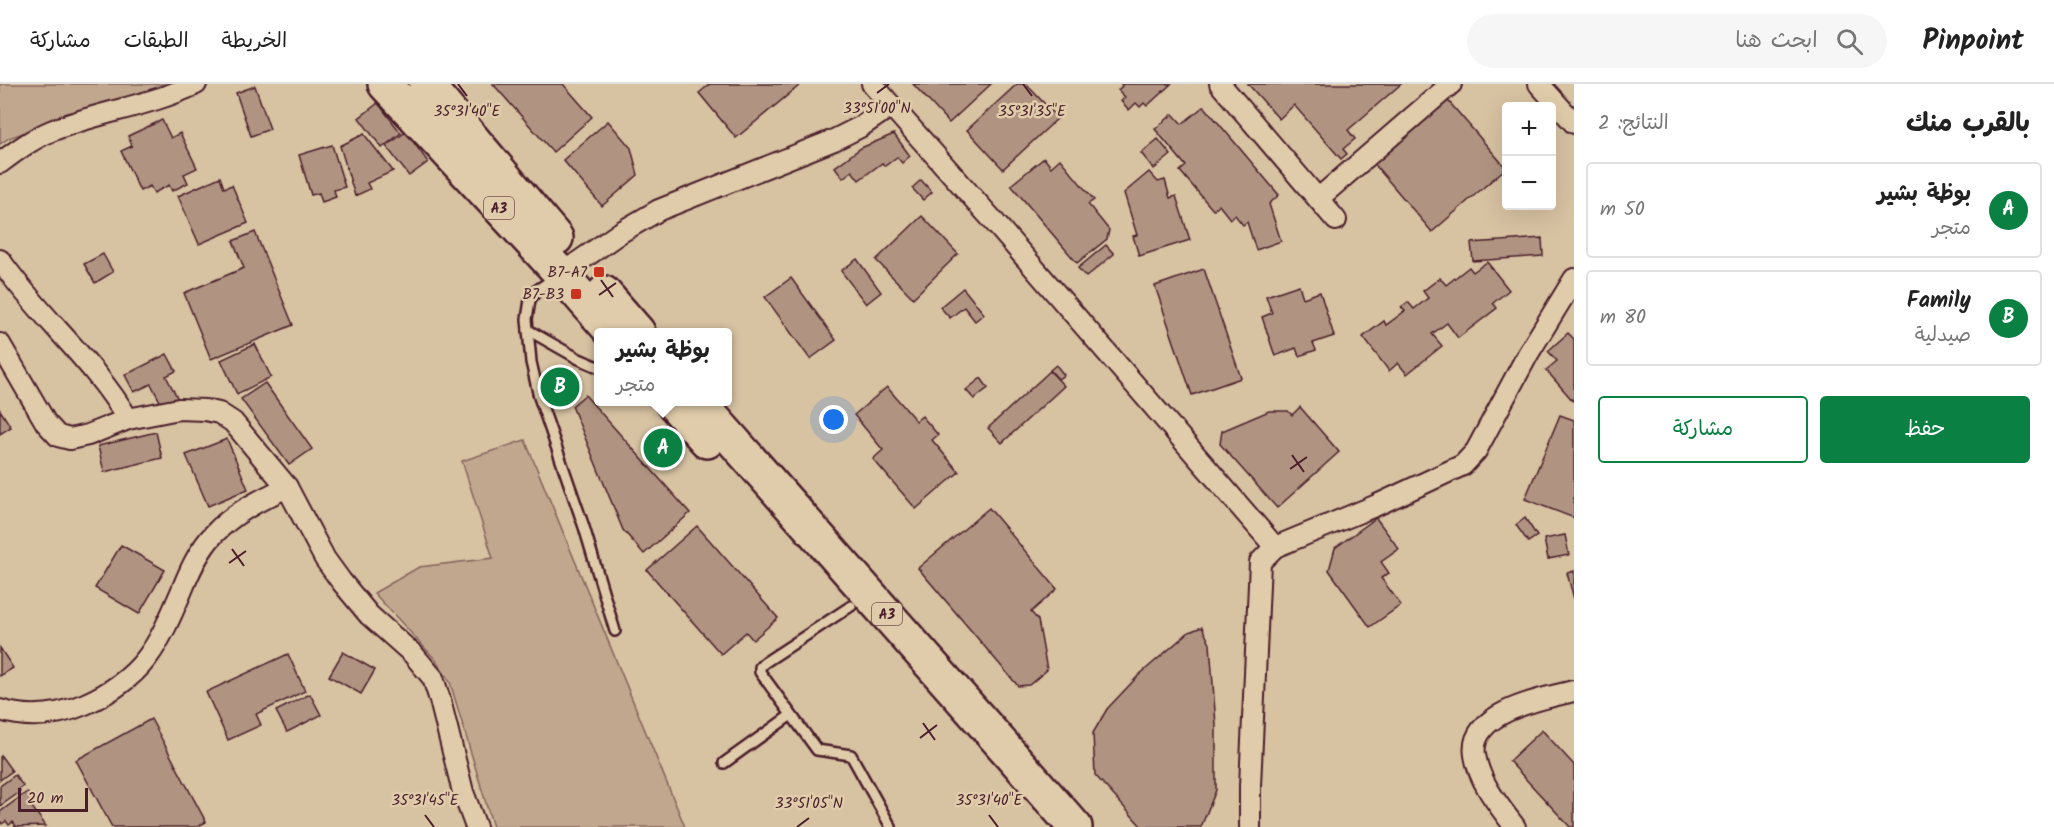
<!DOCTYPE html>
<html lang="ar">
<head>
<meta charset="utf-8">
<style>
	:root { --surface:#fff; --page:#f6f6f6; --text:#222; --muted:#767676; --line:#e0e0e0; --accent:#0b8043 }
	body { margin:0; font-family:Kalam,"Playpen Sans Arabic",sans-serif; background:var(--page); color:var(--text); direction:rtl }
	.controls { position:absolute; right:18px; top:18px; display:grid; overflow:hidden; border-radius:6px; box-shadow:0 6px 24px #0002 }
	.controls button { width:54px; height:54px; display:grid; place-items:center; padding:0; border:0; border-bottom:2px solid var(--line); background:var(--surface); color:var(--text); font:30px sans-serif }
	.scale { position:absolute; left:18px; bottom:15px; width:70px; box-sizing:border-box; padding-left:6px; border:3px solid #4a1f2b; border-top:0; font-size:16px; line-height:21px; white-space:nowrap; color:#4a1f2b; -webkit-text-stroke:4px #e0ccaa; paint-order:stroke }
	.you { position:absolute; left:834px; top:336px; width:21px; height:21px; margin:-15px; border:4px solid #fff; border-radius:50%; background:#1a73e8; box-shadow:0 0 0 9px #1a73e833 }
	.badge { display:grid; place-items:center; width:39px; height:39px; border-radius:50%; background:var(--accent); color:#fff; font-size:20px; font-weight:700 }
	.pin { position:absolute; translate:-50% -50%; border:3px solid #fff; box-shadow:0 2px 6px #0006 }
	.popup { position:absolute; left:594px; top:244px; width:138px; height:78px; box-sizing:border-box; display:grid; place-content:center; border-radius:6px; background:var(--surface); filter:drop-shadow(0 2px 4px #0005); font-size:20px; white-space:nowrap; color:var(--muted) }
	.popup b { font-size:22px; color:var(--text) }
	.popup::after { content:''; position:absolute; left:50%; top:100%; margin-left:-12px; border:12px solid transparent; border-top-color:var(--surface) }
	.list { margin:0; padding:0; list-style:none }
	h2 { display:flex; justify-content:space-between; align-items:center; height:78px; margin:0; padding:0 24px; font-size:26px }
	h2 small { font-size:20px; font-weight:400; color:var(--muted) }
	.list li { display:grid; grid-template-columns:39px 1fr auto; gap:18px; align-items:center; box-sizing:border-box; height:96px; margin:0 12px 12px; padding:0 12px; border:2px solid var(--line); border-radius:6px }
	.list b { display:block; font-size:22px; white-space:nowrap }
	.list p { margin:0; font-size:20px; white-space:nowrap; color:var(--muted) }
	.list em { font-size:20px; font-style:normal; color:var(--muted) }
	.actions { display:flex; gap:12px; padding:18px 24px }
	.actions a { flex:1; padding:14px 0; border:2px solid var(--accent); border-radius:6px; text-align:center; font-size:21px; color:var(--accent) }
	.actions .main { background:var(--accent); color:#fff }
	.icon { flex:none; width:33px; height:33px; fill:none; stroke:currentColor; stroke-width:2; stroke-linecap:round; stroke-linejoin:round }
	.map { position:relative; flex:none; width:1574px; height:743px; overflow:hidden; direction:ltr }
	header { display:flex; align-items:center; gap:36px; box-sizing:border-box; height:84px; padding:0 30px; background:var(--surface); border-bottom:2px solid var(--line) }
	header strong { font-size:28px }
	nav { display:flex; gap:33px; margin-inline-start:auto; font-size:21px }
	.search { width:420px; height:54px; background:var(--page); display:flex; align-items:center; gap:15px; box-sizing:border-box; padding:0 21px; border-radius:33px; color:var(--muted); font-size:22px }
	main { display:flex }
	aside { flex:1; background:var(--surface) }
	.map>svg:first-child { display:block }
	.green { fill:#c0a78e; stroke:#85635c; stroke-width:1.5 }
	.building { fill:#b09481; stroke:#4a1f2b; stroke-width:1.5 }
	.lines { fill:none; stroke-linecap:round; stroke-linejoin:round }
	.lane-casing { stroke:#4a1f2b; stroke-width:14 }
	.street-casing { stroke:#4a1f2b; stroke-width:24 }
	.highway-casing { stroke:#4a1f2b; stroke-width:38 }
	.lane { stroke:#e0ccaa; stroke-width:9 }
	.street { stroke:#e0ccaa; stroke-width:20 }
	.highway { stroke:#e0ccaa; stroke-width:33 }
	.ticks { fill:none; stroke:#4a1f2b; stroke-width:2 }
	.poi-dot { fill:#c8321e; stroke:#e0ccaa; stroke-width:2 }
	.labels { text-anchor:middle; stroke-width:5; stroke-linejoin:round; paint-order:stroke }
	.shield { fill:#e0ccaa; stroke:#775351; stroke-width:1.5 }
	.shield-label { font-size:14px; font-weight:bold; fill:#4a1f2b }
	.poi-label { font-size:15px; fill:#4a1f2b; stroke:#e0ccaa; text-anchor:end }
	.ticks-label { font-size:15px; text-anchor:middle; fill:#4a1f2b; stroke:#e0ccaa; stroke-width:5; stroke-linejoin:round; paint-order:stroke }
</style>
</head>
<body>
<header>
<strong>Pinpoint</strong>
<div class="search"><svg class="icon" aria-label="search" viewBox="0 0 24 24"><circle cx="10" cy="10" r="6"/><path d="M15 15l6 6"/></svg>ابحث هنا</div>
<nav><a>الخريطة</a><a>الطبقات</a><a>مشاركة</a></nav>
</header>
<main>
<aside>
<h2>بالقرب منك<small>النتائج: 2</small></h2>
<ul class="list">
<li><span class="badge">A</span><div><b>بوظة بشير</b><p>متجر</p></div><em>50 m</em></li>
<li><span class="badge">B</span><div><b>Family</b><p>صيدلية</p></div><em>80 m</em></li>
</ul>
<div class="actions"><a class="main">حفظ</a><a>مشاركة</a></div>
</aside>
<div class="map">
<svg width="1574" height="743" viewBox="0 0 1574 743">
	<rect width="100%" height="100%" fill="#d7c2a2"/>
	<filter id="ink" filterUnits="userSpaceOnUse"><feTurbulence type="fractalNoise" baseFrequency=".0167" numOctaves="2"/><feDisplacementMap in="SourceGraphic" scale="12" xChannelSelector="R" yChannelSelector="G"/><feConvolveMatrix kernelMatrix="1 2 1 2 8 2 1 2 1" color-interpolation-filters="sRGB"/></filter>
	<g filter="url(#ink)">
		<g class="green">
			<path d="M0 0H169L107 19 9 54 0 60Z"/>
			<path d="M525 356 685 743H493L450 598 435 575 374 509 419 483 493 474 462 377Z"/>
		</g>
		<g class="building">
			<path d="M493 0H563L592 33 553 68Z"/>
			<path d="M710 0H799L800 1 736 54 699 9Z"/>
			<path d="M913 0H991L949 39Z"/>
			<path d="M1017 0H1026L1058 34 1003 85 967 46Z"/>
			<path d="M1121 0H1171L1147 22 1144 19 1140 23 1136 19 1129 26 1121 17 1125 13 1118 6 1122 2Z"/>
			<path d="M1248 0H1401L1348 46 1355 55 1343 65 1347 70 1341 75 1294 21 1279 35Z"/>
			<path d="M255 2 270 45 251 52 236 9Z"/>
			<path d="M1444 12 1506 84 1432 148 1370 75Z"/>
			<path d="M378 19 401 49 382 64 359 34Z"/>
			<path d="M1204 22 1279 111 1269 120 1281 157 1256 166 1247 138 1243 141 1235 131 1230 135 1219 121 1213 126 1180 87 1186 82 1155 45 1173 30 1182 40Z"/>
			<path d="M162 36 171 54 180 49 197 84 184 90 188 99 172 107 169 101 154 109 150 102 140 107 121 67 132 62 128 52Z"/>
			<path d="M608 37 631 64 638 91 602 122 563 76Z"/>
			<path d="M406 48 428 78 409 92 386 62Z"/>
			<path d="M364 50 393 87 367 99 370 105 355 112 340 62Z"/>
			<path d="M894 50 910 72 902 79 897 73 885 82 882 79 859 96 852 87 843 94 835 83 861 64Z"/>
			<path d="M1158 55 1171 71 1154 85 1141 69Z"/>
			<path d="M332 61 345 103 334 106 336 113 322 118 319 109 311 111 299 71Z"/>
			<path d="M1044 74 1051 83 1060 75 1094 116 1088 120 1109 146 1107 155 1077 179 1011 101Z"/>
			<path d="M1149 88 1158 98 1165 96 1170 114 1176 112 1190 156 1139 172 1133 152 1137 151 1124 109Z"/>
			<path d="M220 93 224 104 232 101 248 139 199 160 178 112Z"/>
			<path d="M921 96 932 108 923 116 912 104Z"/>
			<path d="M922 132 958 170 913 214 876 176Z"/>
			<path d="M255 148 293 241 211 275 184 209 244 184 233 157Z"/>
			<path d="M1542 154 1543 172 1473 177 1471 159Z"/>
			<path d="M1106 161 1114 170 1086 193 1078 184Z"/>
			<path d="M103 170 113 188 95 199 84 180Z"/>
			<path d="M857 175 881 208 866 220 841 187Z"/>
			<path d="M1487 178 1509 206 1493 219 1497 224 1458 254 1447 239 1432 250 1442 262 1407 290 1398 279 1389 287 1363 253 1384 237 1386 241 1405 227 1401 223 1408 218 1414 225 1428 214 1423 207 1440 194 1446 201 1469 183 1473 188Z"/>
			<path d="M1204 185 1241 294 1192 311 1155 202Z"/>
			<path d="M791 194 836 256 810 275 765 213Z"/>
			<path d="M1299 201 1303 214 1320 208 1334 252 1313 259 1316 266 1299 272 1296 264 1275 272 1262 233 1272 229 1266 212Z"/>
			<path d="M963 204 984 230 975 237 964 223 950 234 940 223Z"/>
			<path d="M1568 249 1574 255V318L1546 286 1557 277 1548 267Z"/>
			<path d="M255 260 271 293 237 310 221 276Z"/>
			<path d="M167 270 176 287 166 292 179 317 164 325 151 300 134 308 125 291Z"/>
			<path d="M1056 281 1064 291 1058 295 1050 286Z"/>
			<path d="M1050 287 1064 302 1002 359 988 344Z"/>
			<path d="M981 294 988 304 974 315 966 306Z"/>
			<path d="M265 299 312 365 289 381 241 315Z"/>
			<path d="M887 303 916 337 922 332 938 351 932 356 959 388 916 425 873 375 883 366 854 331Z"/>
			<path d="M585 311 690 429 644 470 623 446 572 322Z"/>
			<path d="M1300 323 1339 368 1277 424 1220 360 1222 347 1269 327H1288L1292 331Z"/>
			<path d="M0 326 11 343 0 350Z"/>
			<path d="M1560 331 1574 336V434L1525 415Z"/>
			<path d="M156 348 162 374 104 388 98 362Z"/>
			<path d="M227 355 248 405 208 422 186 371Z"/>
			<path d="M989 424 1057 505 1031 528 1038 536 1047 586 1029 601 1018 602 918 484Z"/>
			<path d="M1376 434 1399 465 1381 478 1389 489 1381 494 1401 521 1370 543 1329 486 1335 464Z"/>
			<path d="M1525 434 1537 452 1528 458 1516 441Z"/>
			<path d="M697 442 778 534 753 556 746 548 721 570 647 486Z"/>
			<path d="M1565 451 1569 471 1548 475 1544 455Z"/>
			<path d="M121 461 165 486 139 530 95 504Z"/>
			<path d="M1574 487V515L1567 489Z"/>
			<path d="M1202 543 1210 560 1216 641V706L1201 743H1142L1095 691 1093 649 1107 625 1139 591 1189 548Z"/>
			<path d="M0 564 13 584 0 592Z"/>
			<path d="M343 568 375 586 361 610 329 592Z"/>
			<path d="M288 570 305 607 256 630 261 641 228 656 206 608Z"/>
			<path d="M310 610 321 631 287 648 276 627Z"/>
			<path d="M151 635 206 738 197 743H112L76 676Z"/>
			<path d="M1542 646 1574 681V743H1570L1509 677Z"/>
			<path d="M1 672 12 687 0 696V673Z"/>
			<path d="M15 691 23 702 18 706 20 708 0 722V702Z"/>
			<path d="M27 708 33 716 29 719 46 742 14 743 16 742 13 738 9 741 6 737 2 740 0 737V728Z"/>
		</g>
		<g class="lines">
			<g class="lane-casing">
				<g id="lane">
					<path d="M556 193 537 206 530 216 527 235 531 278 539 313 584 443 615 547"/>
					<path d="M528 246 579 275 598 283"/>
					<path d="M851 522 764 579 760 583V588L817 666 851 671 891 743"/>
					<path d="M724 679 791 631"/>
				</g>
			</g>
			<g class="street-casing">
				<g id="street">
					<path d="M872 0 990 133 1275 463"/>
					<path d="M1220 0 1336 136"/>
					<path d="M1539 0 1574 39"/>
					<path d="M0 79C16 67 32 55 51 47 98 28 150 22 196 0"/>
					<path d="M1319 114 1451 0"/>
					<path d="M0 176C39 232 93 276 128 335"/>
					<path d="M561 190 621 148 659 126 834 56 860 43 891 22"/>
					<path d="M0 260 46 339 58 352 70 355 88 351 128 335 179 325 205 326 219 329 233 338 287 403 325 475 341 497 369 531 413 570 433 594 440 616 463 708 476 743"/>
					<path d="M0 626C29 635 57 632 85 620 144 594 158 562 182 506 190 486 199 466 214 450 233 429 262 415 287 403"/>
					<path d="M1250 743V702L1260 478 1275 463 1377 421 1463 381 1476 367 1528 270 1574 195"/>
					<path d="M1515 743C1499 722 1479 698 1475 671 1468 628 1544 614 1574 607"/>
				</g>
			</g>
			<g class="highway-casing">
				<g id="highway">
					<path d="M385 0 561 190 612 248"/>
					<path d="M426 0 556 154"/>
					<path d="M604 209 638 248"/>
					<path d="M672 318 707 357"/>
					<path d="M699 318 1075 743"/>
				</g>
			</g>
			<use href="#lane" class="lane"/>
			<use href="#street" class="street"/>
			<use href="#highway" class="highway"/>
		</g>
	</g>
	<path class="ticks" d="M458 0 467 12M1023 0 1032 12M877 9 889 0M601 196 613 213M599 211 616 199M1292 371 1304 388M1290 385 1307 373M232 465 244 482M229 479 246 467M923 639 935 656M920 654 937 641M425 731 434 743M989 731 998 743M797 743 809 734"/>
	<g class="poi-dot">
		<rect x="593" y="182" width="12" height="12" rx="3"/>
		<rect x="570" y="204" width="12" height="12" rx="3"/>
	</g>
	<g class="labels">
		<g class="shield">
			<rect x="484" y="113" width="30" height="22" rx="4.5"/>
			<rect x="872" y="519" width="30" height="22" rx="4.5"/>
		</g>
		<g class="shield-label">
			<text x="499" y="129">A3</text>
			<text x="887" y="535">A3</text>
		</g>
		<g class="poi-label">
			<text x="587" y="193">B7-A7</text>
			<text x="564" y="215">B7-B3</text>
		</g>
	</g>
	<g class="ticks-label">
		<text x="877" y="29">33°51'00"N</text>
		<text x="467" y="32">35°31'40"E</text>
		<text x="1032" y="32">35°31'35"E</text>
		<text x="425" y="721">35°31'45"E</text>
		<text x="989" y="721">35°31'40"E</text>
		<text x="809" y="724">33°51'05"N</text>
	</g>
</svg>
<div class="controls">
<button>+</button>
<button>−</button>
</div>
<div class="scale">20 m</div>
<div class="you"></div>
<div class="pin badge" style="left:663px;top:364px">A</div>
<div class="popup"><b>بوظة بشير</b>متجر</div>
<div class="pin badge" style="left:560px;top:303px">B</div>
</div>
</main>
</body>
</html>
